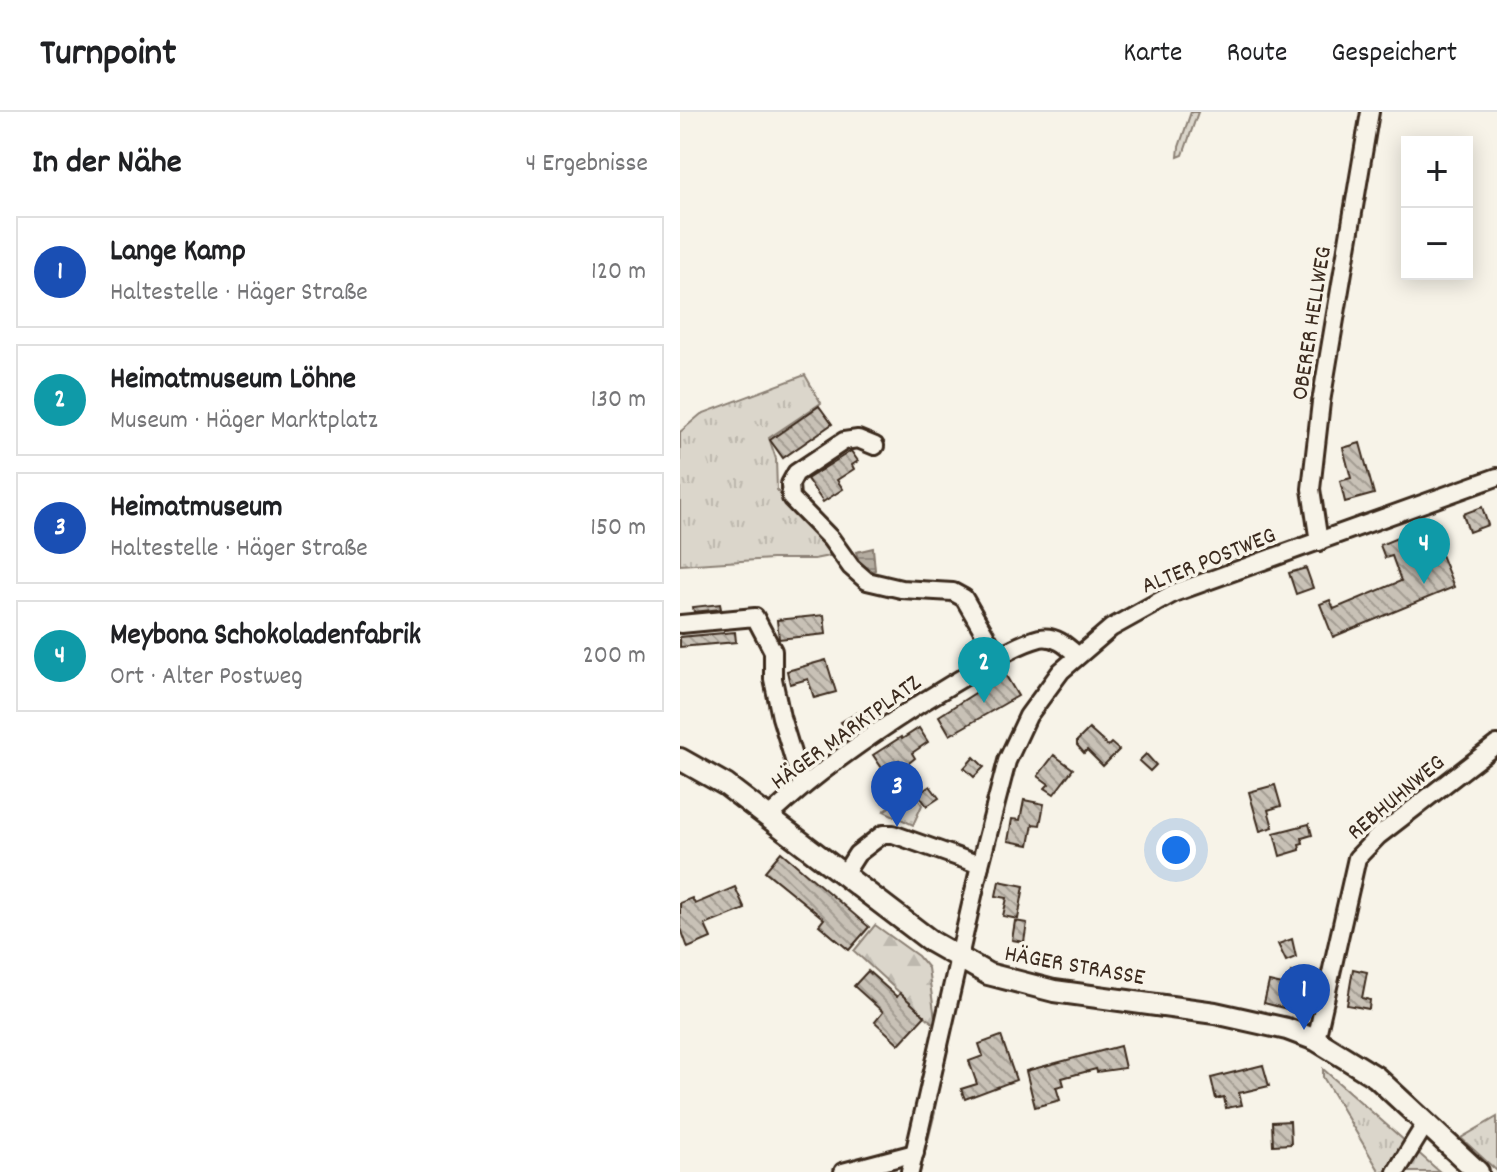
<!DOCTYPE html>
<html lang="de">
<head>
<meta charset="utf-8">
<style>
	:root { --surface:#fff; --page:#f2f2f2; --text:#202124; --muted:#757577; --line:#e0e0e0; --accent:#3b2a1e }
	body { margin:0; font-family:Dekko,sans-serif; background:var(--page); color:var(--text) }
	.controls { position:absolute; right:24px; top:24px; display:grid; overflow:hidden; border-radius:0px; box-shadow:0 4px 20px #0003 }
	.controls button { width:72px; height:72px; display:grid; place-items:center; padding:0; border:0; border-bottom:2px solid var(--line); background:var(--surface); color:var(--text); font:40px sans-serif }
	.you { position:absolute; left:496px; top:738px; width:28px; height:28px; margin:-20px; border:6px solid #fff; border-radius:50%; background:#1a73e8; box-shadow:0 0 0 12px #1a73e833 }
	.badge { display:grid; place-items:center; width:52px; height:52px; border-radius:50%; background:var(--accent); color:#fff; font-size:26px; font-weight:700 }
	.pin { position:absolute; translate:-50% -66px; filter:drop-shadow(0 2px 4px #0008) }
	.pin::after { content:''; position:absolute; top:42px; width:28px; height:24px; background:inherit; clip-path:polygon(0 0,100% 0,50% 100%) }
	.list { margin:0; padding:0; list-style:none }
	h2 { display:flex; justify-content:space-between; align-items:center; height:104px; margin:0; padding:0 32px; font-size:34px }
	h2 small { font-size:26px; font-weight:400; color:var(--muted) }
	.list li { display:grid; grid-template-columns:52px 1fr auto; gap:24px; align-items:center; box-sizing:border-box; height:112px; margin:0 16px 16px; padding:0 16px; border:2px solid var(--line); border-radius:0px }
	.list b { display:block; font-size:30px; white-space:nowrap }
	.list p { margin:0; font-size:26px; white-space:nowrap; color:var(--muted) }
	.list em { font-size:26px; font-style:normal; color:var(--muted) }
	.map { position:relative; flex:none; width:817px; height:1060px; overflow:hidden }
	header { display:flex; align-items:center; gap:48px; box-sizing:border-box; height:112px; padding:0 40px; background:var(--surface); border-bottom:2px solid var(--line) }
	header strong { font-size:38px }
	nav { display:flex; gap:44px; margin-inline-start:auto; font-size:28px }
	main { display:flex }
	aside { flex:1; background:var(--surface) }
	.map>svg:first-child { display:block }
	.grass { fill:url(#grass-tufts); stroke:#8b8074; stroke-width:2 }
	.forest { fill:url(#forest-firs); stroke:#8b8074; stroke-width:2 }
	.water { fill:url(#water-rules); stroke:#84786c; stroke-width:2 }
	.lines { fill:none; stroke-linecap:round; stroke-linejoin:round }
	.stream { stroke:#84786c; stroke-width:4 }
	.building { fill:url(#building-back-hatch); stroke:#3b2a1e; stroke-width:2 }
	.minor-casing { stroke:#3b2a1e; stroke-width:22 }
	.major-casing { stroke:#3b2a1e; stroke-width:26 }
	.minor { stroke:#f7f3e8; stroke-width:16 }
	.major { stroke:#f7f3e8; stroke-width:20 }
	.labels { text-anchor:middle; stroke-width:7; stroke-linejoin:round; paint-order:stroke }
	.street-label { font-size:24px; fill:#3b2a1e; stroke:#f7f3e8 }
</style>
</head>
<body>
<header>
<strong>Turnpoint</strong>
<nav><a>Karte</a><a>Route</a><a>Gespeichert</a></nav>
</header>
<main>
<aside>
<h2>In der Nähe<small>4 Ergebnisse</small></h2>
<ul class="list">
<li><span class="badge" style="background:#1a4fb4">1</span><div><b>Lange Kamp</b><p>Haltestelle · Häger Straße</p></div><em>120 m</em></li>
<li><span class="badge" style="background:#0f9aa8">2</span><div><b>Heimatmuseum Löhne</b><p>Museum · Häger Marktplatz</p></div><em>130 m</em></li>
<li><span class="badge" style="background:#1a4fb4">3</span><div><b>Heimatmuseum</b><p>Haltestelle · Häger Straße</p></div><em>150 m</em></li>
<li><span class="badge" style="background:#0f9aa8">4</span><div><b>Meybona Schokoladenfabrik</b><p>Ort · Alter Postweg</p></div><em>200 m</em></li>
</ul>
</aside>
<div class="map">
<svg width="817" height="1060" viewBox="0 0 817 1060">
	<defs>
		<pattern id="grass-tufts" width="24" height="20" patternUnits="userSpaceOnUse" patternTransform="scale(2)"><rect width="24" height="20" fill="#dbd6cb"/><path d="M3 7l-1-3M5 7V3M7 7l1-3M15 17l-1-3M17 17v-4M19 17l1-3" fill="none" stroke="#bdb8ae"/></pattern>
		<pattern id="forest-firs" width="22" height="20" patternUnits="userSpaceOnUse" patternTransform="scale(2)"><rect width="22" height="20" fill="#dbd6cb"/><path d="M5 1l3.5 6h-7zM16 11l3.5 6h-7z" fill="#bdb8ae"/></pattern>
		<pattern id="water-rules" width="6" height="5" patternUnits="userSpaceOnUse" patternTransform="scale(2)"><rect width="6" height="5" fill="#b4aca0"/><path d="M0 2.5h6" fill="none" stroke="#948c82"/></pattern>
		<pattern id="building-back-hatch" width="6" height="6" patternUnits="userSpaceOnUse" patternTransform="scale(2)"><rect width="6" height="6" fill="#c8c1b6"/><path d="M-1 5l2 2M0 0l6 6M5-1l2 2" fill="none" stroke="#a49d93"/></pattern>
	</defs>
	<rect width="100%" height="100%" fill="#f7f3e8"/>
	<filter id="ink" filterUnits="userSpaceOnUse"><feTurbulence type="fractalNoise" baseFrequency=".0125" numOctaves="2"/><feDisplacementMap in="SourceGraphic" scale="16" xChannelSelector="R" yChannelSelector="G"/><feConvolveMatrix kernelMatrix="1 2 1 2 8 2 1 2 1" color-interpolation-filters="sRGB"/></filter>
	<g filter="url(#ink)">
		<g class="grass">
			<path d="M511 0H518L503 43 498 45 499 35Z"/>
			<path d="M125 263 141 291 89 326 96 347 97 378 108 394 154 443 134 447H92L0 453V320L21 302Z"/>
			<path d="M232 677 242 693 233 713 204 699Z"/>
			<path d="M643 957 760 1060H700L643 965Z"/>
			<path d="M817 1005V1059L781 1026Z"/>
		</g>
		<path class="forest" d="M195 813 238 844 248 856 256 914 174 839Z"/>
		<path class="water" d="M193 436 195 458 190 459 179 450 176 440Z"/>
		<g class="lines">
			<path class="stream" d="M239 1060 254 1000"/>
		</g>
		<g class="building">
			<path d="M139 294 152 312 103 346 90 328Z"/>
			<path d="M680 331 694 382 665 390 660 369 671 366 663 336Z"/>
			<path d="M171 339 178 349 172 353 174 357 157 368 163 377 143 390 127 367Z"/>
			<path d="M802 395 808 413 789 420 783 402Z"/>
			<path d="M749 413 774 475 653 525 640 492 650 488 654 497 721 469 712 444 705 446 700 433Z"/>
			<path d="M626 456 633 476 616 482 609 461Z"/>
			<path d="M40 492 41 497 14 500 13 495Z"/>
			<path d="M144 503 146 522 99 527 97 508Z"/>
			<path d="M55 520 56 530 0 535V525Z"/>
			<path d="M146 548 156 580 134 586 128 567 110 572 107 559Z"/>
			<path d="M325 562 338 584 270 623 259 604Z"/>
			<path d="M184 597 189 606 182 611 185 615 171 625 161 610Z"/>
			<path d="M239 616 248 630 232 641 235 646 224 655 219 648 204 659 193 643 221 625 222 627Z"/>
			<path d="M409 617 428 634 431 631 439 638 423 654 407 638 404 641 397 633V629Z"/>
			<path d="M466 642 476 653 470 659 459 649Z"/>
			<path d="M374 643 393 657 374 682 365 676 369 672 358 664Z"/>
			<path d="M294 645 304 655 294 665 284 656Z"/>
			<path d="M595 673 601 694 588 698 593 715 580 719 569 680Z"/>
			<path d="M250 674 259 686 247 694 238 682Z"/>
			<path d="M344 688 364 692 360 713 353 712 349 733 328 729 332 707 340 708Z"/>
			<path d="M629 712 632 723 622 726 623 731 619 732 620 738 600 744 594 721Z"/>
			<path d="M101 740 189 815 169 838 139 813 144 807 85 759Z"/>
			<path d="M319 769 344 774 338 807 323 804 327 786 316 784Z"/>
			<path d="M55 775 65 797 25 813 31 826 8 836 0 814V791L12 786 15 792Z"/>
			<path d="M335 809 347 811 344 830 332 828Z"/>
			<path d="M612 827 616 845 606 849 598 832Z"/>
			<path d="M673 857 687 860 682 886 690 888 689 897 667 893Z"/>
			<path d="M188 859 217 885 220 881 245 904 219 932 195 910 203 900 174 874Z"/>
			<path d="M611 860 630 864 631 876 636 877 634 888 615 884 611 898 584 891 589 870 607 874Z"/>
			<path d="M321 924 336 968 285 987 281 977 297 972 289 949 303 944 299 932Z"/>
			<path d="M440 934 445 956 417 960 416 957 382 966 384 973 376 975 380 988 355 995 346 959Z"/>
			<path d="M583 953 589 974 559 981 562 993 546 996 544 985 536 987 531 966Z"/>
			<path d="M610 1009 611 1032 593 1033 592 1010Z"/>
		</g>
		<g class="lines">
			<g class="minor-casing">
				<g id="minor">
					<path d="M195 334 178 327 164 329 116 361 110 372 111 386 151 427 171 455 187 469 221 477 273 480 284 486 318 545"/>
					<path d="M639 430 631 377 641 290 690 0"/>
					<path d="M1 512 75 505 93 539V567L101 605 122 674"/>
					<path d="M89 705C145 651 226 599 294 559 314 547 337 532 360 526 375 523 387 534 397 543"/>
					<path d="M163 764 177 742 203 722H213L300 753"/>
					<path d="M636 928 677 746 698 724 817 632"/>
					<path d="M163 1060 235 1041"/>
					<path d="M230 1060 300 753 327 649 348 604 381 559 431 516 494 481 817 365"/>
					<path d="M716 1060 746 1011"/>
				</g>
			</g>
			<g class="major-casing">
				<path id="major" d="M0 647 46 673 252 830 308 862 374 879 535 901 607 917 636 928 696 965 798 1060"/>
			</g>
			<use href="#minor" class="minor"/>
			<use href="#major" class="major"/>
		</g>
	</g>
	<g class="labels">
		<g class="street-label">
			<text transform="translate(630 211) rotate(-81)" y="8">OBERER HELLWEG</text>
			<text transform="translate(528 447) rotate(-22)" y="8">ALTER POSTWEG</text>
			<text transform="translate(165 619) rotate(-36)" y="8">HÄGER MARKTPLATZ</text>
			<text transform="translate(715 684) rotate(-40)" y="8">REBHUHNWEG</text>
			<text transform="translate(395 852) rotate(10)" y="8">HÄGER STRASSE</text>
		</g>
	</g>
</svg>
<div class="controls">
<button>+</button>
<button>−</button>
</div>
<div class="you"></div>
<div class="pin badge" style="left:624px;top:918px;background:#1a4fb4">1</div>
<div class="pin badge" style="left:304px;top:591px;background:#0f9aa8">2</div>
<div class="pin badge" style="left:217px;top:715px;background:#1a4fb4">3</div>
<div class="pin badge" style="left:744px;top:472px;background:#0f9aa8">4</div>
</div>
</main>
</body>
</html>
